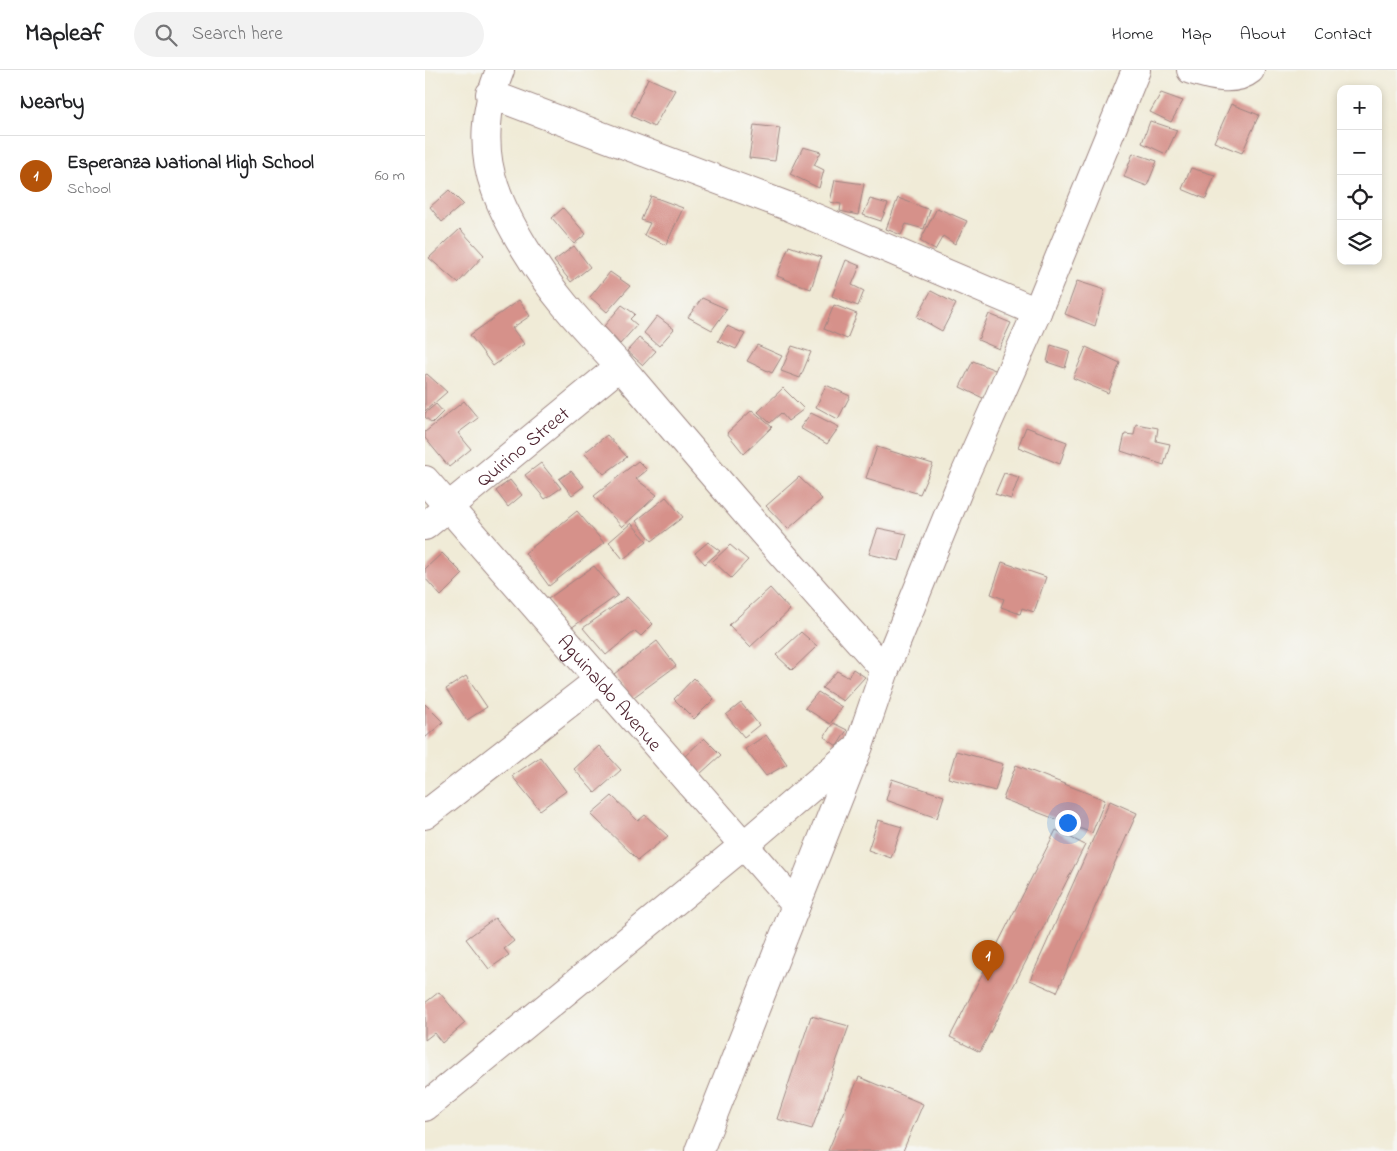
<!DOCTYPE html>
<html lang="en">
<head>
<meta charset="utf-8">
<style>
	:root { --surface:#fff; --page:#f2f2f2; --text:#202124; --muted:#757577; --line:#e0e0e0; --accent:#b45309 }
	body { margin:0; font-family:"Indie Flower",sans-serif; background:var(--page); color:var(--text) }
	.controls { position:absolute; right:15px; top:15px; display:grid; overflow:hidden; border-radius:10px; box-shadow:0 2px 8px #0003 }
	.controls button { width:45px; height:45px; display:grid; place-items:center; padding:0; border:0; border-bottom:1px solid var(--line); background:var(--surface); color:var(--text); font:25px sans-serif }
	.you { position:absolute; left:642px; top:752px; width:18px; height:18px; margin:-12px; border:4px solid #fff; border-radius:50%; background:#1a73e8; box-shadow:0 0 0 8px #1a73e833 }
	.badge { display:grid; place-items:center; width:32px; height:32px; border-radius:50%; background:var(--accent); color:#fff; font-size:16px; font-weight:700 }
	.pin { position:absolute; translate:-50% -41px; filter:drop-shadow(0 1px 2px #0008) }
	.pin::after { content:''; position:absolute; top:26px; width:18px; height:15px; background:inherit; clip-path:polygon(0 0,100% 0,50% 100%) }
	.list { margin:0; padding:0; list-style:none }
	h2 { display:flex; justify-content:space-between; align-items:center; height:65px; margin:0; padding:0 20px; font-size:21px }
	h2 small { font-size:16px; font-weight:400; color:var(--muted) }
	.list li { display:grid; grid-template-columns:32px 1fr auto; gap:15px; align-items:center; box-sizing:border-box; height:80px; padding:0 20px; border-top:1px solid var(--line) }
	.list b { display:block; font-size:19px; white-space:nowrap }
	.list p { margin:0; font-size:16px; white-space:nowrap; color:var(--muted) }
	.list em { font-size:16px; font-style:normal; color:var(--muted) }
	.icon { flex:none; width:28px; height:28px; fill:none; stroke:currentColor; stroke-width:2; stroke-linecap:round; stroke-linejoin:round }
	.map { position:relative; flex:none; width:972px; height:1081px; overflow:hidden }
	header { display:flex; align-items:center; gap:30px; box-sizing:border-box; height:70px; padding:0 25px; background:var(--surface); border-bottom:1px solid var(--line) }
	header strong { font-size:24px }
	nav { display:flex; gap:28px; margin-inline-start:auto; font-size:18px }
	.search { width:350px; height:45px; background:var(--page); display:flex; align-items:center; gap:12px; box-sizing:border-box; padding:0 18px; border-radius:28px; color:var(--muted); font-size:19px }
	main { display:flex }
	aside { flex:1; background:var(--surface) }
	.map>svg:first-child { display:block }
	.building { fill:#d6918a }
	.lines { fill:none; stroke-linecap:round; stroke-linejoin:round }
	.minor-casing { stroke:#9d8581; stroke-width:30 }
	.minor { stroke:#fff; stroke-width:28 }
	.labels { text-anchor:middle; stroke-width:4; stroke-linejoin:round; paint-order:stroke }
	.street-label { font-size:20px; fill:#4a1f2b; stroke:#f6f6f2 }
</style>
</head>
<body>
<header>
<strong>Mapleaf</strong>
<div class="search"><svg class="icon" aria-label="search" viewBox="0 0 24 24"><circle cx="10" cy="10" r="6"/><path d="M15 15l6 6"/></svg>Search here</div>
<nav><a>Home</a><a>Map</a><a>About</a><a>Contact</a></nav>
</header>
<main>
<aside>
<h2>Nearby<small></small></h2>
<ul class="list">
<li><span class="badge">1</span><div><b>Esperanza National High School</b><p>School</p></div><em>60 m</em></li>
</ul>
</aside>
<div class="map">
<svg width="972" height="1081" viewBox="0 0 972 1081">
	<rect width="100%" height="100%" fill="#f6f6f2"/>
	<filter id="ink" filterUnits="userSpaceOnUse"><feTurbulence type="fractalNoise" baseFrequency=".02" numOctaves="2"/><feDisplacementMap in="SourceGraphic" scale="10" xChannelSelector="R" yChannelSelector="G"/><feConvolveMatrix kernelMatrix="1 2 1 2 8 2 1 2 1" color-interpolation-filters="sRGB"/></filter>
	<filter id="wash" filterUnits="userSpaceOnUse"><feTurbulence type="fractalNoise" baseFrequency=".0096" numOctaves="4" result="noise"/><feDisplacementMap in="SourceGraphic" scale="20" xChannelSelector="R" yChannelSelector="G"/><feGaussianBlur stdDeviation="1.12" result="paint"/><feColorMatrix in="noise" values="0 0 0 0 0 0 0 0 0 0 0 0 0 0 0 0 0 1.4 0 .05"/><feComposite in="paint" operator="in"/></filter>
	<g filter="url(#wash)">
		<rect width="100%" height="100%" fill="#f0ebd7"/>
		<g id="blocks">
			<g class="building">
				<path d="M223 8 250 20 229 57 206 46Z"/>
				<path d="M736 23 758 31 746 52 725 42Z"/>
				<path d="M806 34 834 45 817 83 789 72Z"/>
				<path d="M725 51 752 60 741 84 717 73Z"/>
				<path d="M329 55 355 58 350 91 324 88Z"/>
				<path d="M378 77 396 82 389 95 399 100 394 118 365 104Z"/>
				<path d="M708 83 732 91 722 116 699 107Z"/>
				<path d="M766 98 790 105 781 129 757 119Z"/>
				<path d="M410 110 439 114 433 145 415 141 416 134 405 132Z"/>
				<path d="M24 120 38 134 17 152 5 137Z"/>
				<path d="M226 126 258 138 241 175 219 165 225 153 216 150Z"/>
				<path d="M473 128 505 140 499 159 481 154 476 165 461 159Z"/>
				<path d="M445 129 463 134 456 151 438 145Z"/>
				<path d="M138 138 161 164 149 174 127 148Z"/>
				<path d="M512 138 542 151 530 174 518 166 510 180 495 171Z"/>
				<path d="M35 159 59 185 33 213 4 188Z"/>
				<path d="M149 176 165 197 146 212 129 191Z"/>
				<path d="M364 176 396 187 386 219 352 206Z"/>
				<path d="M421 190 435 196 427 215 439 221 433 236 407 226Z"/>
				<path d="M185 202 205 216 182 242 165 227Z"/>
				<path d="M652 211 680 220 670 256 640 244Z"/>
				<path d="M506 221 531 234 517 261 492 247Z"/>
				<path d="M277 228 302 239 287 260 263 247Z"/>
				<path d="M94 230 105 246 87 258 99 274 68 296 45 265Z"/>
				<path d="M197 235 210 244 205 249 212 255 195 274 179 256Z"/>
				<path d="M409 235 432 244 422 269 399 259Z"/>
				<path d="M564 244 586 253 574 279 553 270Z"/>
				<path d="M232 246 249 259 234 276 219 263Z"/>
				<path d="M302 256 320 264 311 279 293 271Z"/>
				<path d="M214 268 231 281 218 295 202 281Z"/>
				<path d="M332 275 357 286 347 303 322 291Z"/>
				<path d="M626 275 645 281 640 298 622 292Z"/>
				<path d="M367 276 386 282 375 308 356 301Z"/>
				<path d="M661 277 695 293 683 323 648 308Z"/>
				<path d="M548 291 575 302 562 330 535 317Z"/>
				<path d="M2 304 22 322 0 341V305Z"/>
				<path d="M401 315 425 326 413 349 391 337Z"/>
				<path d="M358 318 379 339 363 351 356 343 345 353 333 342Z"/>
				<path d="M39 331 53 348 33 363 46 379 24 397 0 368V362Z"/>
				<path d="M11 334 18 342 7 353 0 347V343Z"/>
				<path d="M327 340 347 357 319 384 302 363Z"/>
				<path d="M386 343 414 357 402 374 375 358Z"/>
				<path d="M711 354 733 358 731 371 745 374 739 395 696 381 700 364 709 365Z"/>
				<path d="M601 357 642 372 635 394 593 377Z"/>
				<path d="M182 365 202 387 179 404 159 383Z"/>
				<path d="M452 377 508 394 495 424 441 408Z"/>
				<path d="M213 391 222 400 211 409 232 425 197 457 169 426Z"/>
				<path d="M116 393 136 418 120 429 100 405Z"/>
				<path d="M146 401 159 416 147 425 134 409Z"/>
				<path d="M579 403 594 407 586 429 570 424Z"/>
				<path d="M374 407 397 429 363 459 341 436Z"/>
				<path d="M85 410 97 425 83 437 71 421Z"/>
				<path d="M241 427 258 447 227 471 211 451Z"/>
				<path d="M152 441 179 473 124 516 100 483Z"/>
				<path d="M206 453 222 471 198 489 184 472Z"/>
				<path d="M453 458 482 464 474 491 444 484Z"/>
				<path d="M283 472 295 481 280 494 270 483Z"/>
				<path d="M305 475 323 490 306 508 288 491Z"/>
				<path d="M17 483 38 504 16 526 0 508V499Z"/>
				<path d="M577 492 621 507 609 542 597 538 595 544 576 537 579 529 566 524Z"/>
				<path d="M169 496 193 525 146 558 123 529Z"/>
				<path d="M345 518 365 540 325 577 304 555Z"/>
				<path d="M202 527 228 554 216 566 210 561 181 585 158 558Z"/>
				<path d="M376 562 392 576 367 600 351 585Z"/>
				<path d="M232 571 251 596 206 629 189 604Z"/>
				<path d="M428 599 440 607 418 631 397 618 412 601 423 607Z"/>
				<path d="M41 606 62 637 42 650 21 619Z"/>
				<path d="M269 608 289 629 269 649 249 629Z"/>
				<path d="M393 622 417 637 405 654 380 638Z"/>
				<path d="M316 633 334 655 319 667 301 645Z"/>
				<path d="M0 634 18 652 0 668Z"/>
				<path d="M408 653 422 660 412 676 399 667Z"/>
				<path d="M341 665 362 694 341 706 320 679Z"/>
				<path d="M279 668 296 685 275 704 259 687Z"/>
				<path d="M174 676 196 700 170 723 149 699Z"/>
				<path d="M531 681 578 694 570 721 523 708Z"/>
				<path d="M115 687 141 721 115 740 87 706Z"/>
				<path d="M591 695 680 730 667 763 578 729Z"/>
				<path d="M467 709 519 726 512 748 461 730Z"/>
				<path d="M187 726 213 751 220 745 243 766 213 790 166 744Z"/>
				<path d="M685 731 712 743 632 922 605 910Z"/>
				<path d="M453 750 477 757 466 788 443 780Z"/>
				<path d="M631 760 660 775 555 982 525 967Z"/>
				<path d="M70 848 89 871 79 879 84 885 64 899 41 869Z"/>
				<path d="M14 922 40 953 17 973 9 963 0 970V933Z"/>
				<path d="M386 946 424 956 387 1059 352 1049Z"/>
				<path d="M434 1007 498 1034 478 1081H403Z"/>
			</g>
		</g>
	</g>
	<g filter="url(#ink)">
		<use href="#blocks" fill-opacity="0" stroke="#9d8581" stroke-width="1"/>
		<g class="lines">
			<g class="minor-casing">
				<g id="minor">
					<path d="M75 0C60 37 56 80 70 118 82 154 115 205 139 234 161 261 185 284 207 310 290 408 374 505 460 600"/>
					<path d="M766 0C785 6 809 13 825 0"/>
					<path d="M65 24 365 137 612 242"/>
					<path id="s1" d="M0 410 371 835"/>
					<path id="s2" d="M0 456 195 296"/>
					<path d="M0 745 174 610"/>
					<path d="M0 1037 319 775 431 679"/>
					<path d="M274 1081 434 676 460 600 537 411 612 242 711 0"/>
				</g>
			</g>
			<use href="#minor" class="minor"/>
		</g>
	</g>
	<g class="labels">
		<g class="street-label">
			<text dy="7" stroke="none"><textPath href="#s2" startOffset="126">Quirino Street</textPath></text>
			<text dy="7" stroke="none"><textPath href="#s1" startOffset="282">Aguinaldo Avenue</textPath></text>
		</g>
	</g>
</svg>
<div class="controls">
<button>+</button>
<button>−</button>
<button><svg class="icon" aria-label="locate" viewBox="0 0 24 24"><circle cx="12" cy="12" r="6"/><path d="M12 2v4M12 18v4M2 12h4M18 12h4"/></svg></button>
<button><svg class="icon" aria-label="layers" viewBox="0 0 24 24"><path d="M12 4l9 5-9 5-9-5zM3 14l9 5 9-5"/></svg></button>
</div>
<div class="you"></div>
<div class="pin badge" style="left:563px;top:911px">1</div>
</div>
</main>
</body>
</html>
